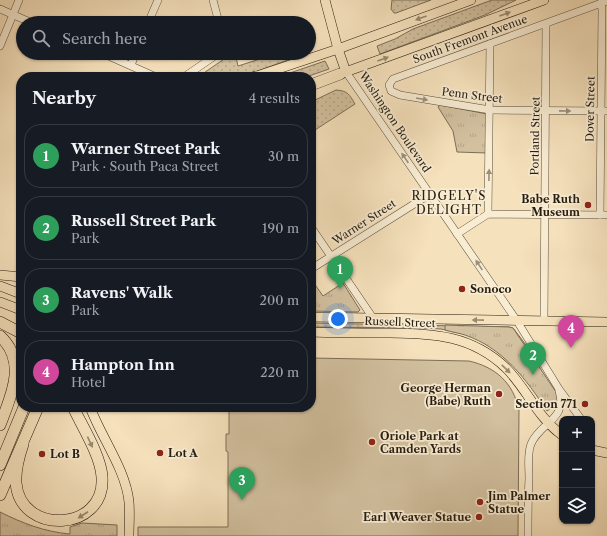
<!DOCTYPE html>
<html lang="en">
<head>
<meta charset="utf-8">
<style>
	:root { --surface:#171b24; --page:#20242c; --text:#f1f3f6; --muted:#9ea1a6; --line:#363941; --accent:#0f766e }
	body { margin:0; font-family:"Libre Caslon Text",serif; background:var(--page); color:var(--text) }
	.controls { position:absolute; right:12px; bottom:12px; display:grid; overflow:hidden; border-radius:8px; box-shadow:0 1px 3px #0004 }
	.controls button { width:36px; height:36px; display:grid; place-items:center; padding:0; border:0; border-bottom:1px solid var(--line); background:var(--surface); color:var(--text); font:20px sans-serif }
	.you { position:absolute; left:338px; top:319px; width:14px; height:14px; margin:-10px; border:3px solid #fff; border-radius:50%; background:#1a73e8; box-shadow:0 0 0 6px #1a73e833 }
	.badge { display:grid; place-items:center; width:26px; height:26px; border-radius:50%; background:var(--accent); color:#fff; font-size:13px; font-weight:700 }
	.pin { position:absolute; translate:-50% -33px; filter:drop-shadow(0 1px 2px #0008) }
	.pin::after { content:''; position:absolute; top:21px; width:14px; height:12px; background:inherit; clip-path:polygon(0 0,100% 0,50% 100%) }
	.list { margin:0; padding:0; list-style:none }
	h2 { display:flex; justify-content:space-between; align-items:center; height:52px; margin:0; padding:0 16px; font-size:17px }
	h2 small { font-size:13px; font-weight:400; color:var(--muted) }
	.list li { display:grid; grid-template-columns:26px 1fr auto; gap:12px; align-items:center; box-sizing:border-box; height:64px; margin:0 8px 8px; padding:0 8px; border:1px solid var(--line); border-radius:16px }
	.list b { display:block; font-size:15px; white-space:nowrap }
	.list p { margin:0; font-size:13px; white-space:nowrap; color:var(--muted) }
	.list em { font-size:13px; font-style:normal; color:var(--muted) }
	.icon { flex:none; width:22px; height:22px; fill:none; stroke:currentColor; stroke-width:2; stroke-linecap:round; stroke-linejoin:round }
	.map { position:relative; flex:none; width:607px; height:536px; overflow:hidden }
	.search { position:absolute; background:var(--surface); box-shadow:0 1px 3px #0004; left:16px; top:16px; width:300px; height:44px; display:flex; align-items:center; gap:10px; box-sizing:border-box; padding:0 14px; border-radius:22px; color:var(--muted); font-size:15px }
	.panel { position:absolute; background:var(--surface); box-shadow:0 1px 3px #0004; left:16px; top:72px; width:300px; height:340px; border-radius:16px }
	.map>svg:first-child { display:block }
	.grass { fill:url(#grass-dots); stroke:#7c6e57 }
	.park { fill:url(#park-tufts); stroke:#7c6e57 }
	.pitch { fill:#d2c09f; stroke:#7c6e57 }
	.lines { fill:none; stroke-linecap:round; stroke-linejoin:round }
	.minor-casing { stroke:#5a4e3a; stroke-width:8 }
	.major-casing { stroke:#271d0f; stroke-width:10 }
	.highway-casing { stroke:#271d0f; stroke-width:12 }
	.minor { stroke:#f8ecd3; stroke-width:7 }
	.major { stroke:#f5e1bc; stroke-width:9 }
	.highway { stroke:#f5e1bc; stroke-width:11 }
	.oneway { fill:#98896e }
	.oneway2 { fill:#9a8f7b }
	.poi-dot { fill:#8f2418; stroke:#f8ecd3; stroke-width:1.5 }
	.labels { text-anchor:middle; stroke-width:3.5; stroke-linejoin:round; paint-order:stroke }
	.street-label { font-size:11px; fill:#271d0f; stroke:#f8ecd3 }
	.poi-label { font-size:11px; font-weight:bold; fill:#271d0f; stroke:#f8ecd3; text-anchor:start }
	.neighbourhood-label { font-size:12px; letter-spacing:1px; fill:#271d0f; stroke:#f8ecd3 }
</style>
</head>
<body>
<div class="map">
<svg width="607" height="536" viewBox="0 0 607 536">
	<defs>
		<pattern id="grass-dots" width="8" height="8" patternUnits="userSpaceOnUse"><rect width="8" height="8" fill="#d2c09f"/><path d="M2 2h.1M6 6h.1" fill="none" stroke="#b4a588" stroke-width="1.8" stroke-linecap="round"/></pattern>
		<pattern id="park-tufts" width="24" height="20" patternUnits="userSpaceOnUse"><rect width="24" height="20" fill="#d2c09f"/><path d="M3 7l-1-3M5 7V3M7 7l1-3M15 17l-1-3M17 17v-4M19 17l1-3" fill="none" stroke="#b4a588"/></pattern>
	</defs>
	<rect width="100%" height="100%" fill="#f5e1bc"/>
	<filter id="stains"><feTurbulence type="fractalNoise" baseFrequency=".005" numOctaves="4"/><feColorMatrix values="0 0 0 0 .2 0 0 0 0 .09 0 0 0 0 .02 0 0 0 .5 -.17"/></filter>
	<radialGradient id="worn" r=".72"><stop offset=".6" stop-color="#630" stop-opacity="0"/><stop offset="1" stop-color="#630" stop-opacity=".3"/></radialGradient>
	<g class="grass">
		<path d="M392 0H431L396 13H394L391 9Z"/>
		<path d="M492 0H516L485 15 380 54 377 46 395 39 413 29Z"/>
		<path d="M230 53H235L238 66 279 53H307L241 77H198L227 57Z"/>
		<path d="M325 61 329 69 306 77H278Z"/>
		<path d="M336 90C348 91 349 94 355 104L315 130H312L311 128V102Z"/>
		<path d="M311 323 509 327 513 328 526 345 508 357 473 336 441 329 421 328 311 327Z"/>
	</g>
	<g class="park">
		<path d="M440 105 487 114V153L457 152 453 131 438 107Z"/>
		<path d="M311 279 323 296 343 283 360 310 358 312 311 311Z"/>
		<path d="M445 325 509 327 513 328 556 392 558 397 557 404 547 411C526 379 503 348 465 335 459 333 451 332 445 330Z"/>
		<path d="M0 512C22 523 45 532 70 534V527L82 523 117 525V536H0Z"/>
	</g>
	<path class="pitch" d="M311 358 469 361C495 367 513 382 519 410L518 536H138V527H228V452L226 451V434H229V407H311Z"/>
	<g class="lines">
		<g class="minor-casing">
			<g id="minor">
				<path d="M213 0 219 23"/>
				<path d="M607 1 393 79 389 85 391 91 400 95 490 110 607 111"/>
				<path d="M0 9 32 23"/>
				<path d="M148 23 158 0"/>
				<path d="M0 46 19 0"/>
				<path d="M102 53 156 77"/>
				<path d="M131 65 136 53"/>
				<path d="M346 72 517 321 559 389 581 419"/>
				<path d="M184 77 219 53"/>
				<path d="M488 214 490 44"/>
				<path d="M600 215 602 10 601 3"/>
				<path d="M311 227 373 318"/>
				<path d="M457 234 488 214 607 215"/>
				<path d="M311 269 430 194"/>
				<path d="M544 321 546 24"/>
				<path d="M528 536C528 517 528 497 529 478 529 467 527 454 531 444 540 422 568 420 559 391"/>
			</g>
		</g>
		<g class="major-casing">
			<g id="major">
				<path d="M325 0 338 49 346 72"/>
				<path d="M340 74 544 0"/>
				<path d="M254 77 338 49 471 0"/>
				<path d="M0 275 21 277"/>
				<path d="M0 286 21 294"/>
				<path d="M0 302 21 310"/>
				<path d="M311 317 607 322"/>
				<path d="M311 332C336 333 362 333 387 333 433 334 470 334 506 368 527 389 537 417 562 435"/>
				<path d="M90 407C101 437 126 470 129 502 130 513 129 525 129 536"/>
				<path d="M592 450 607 453"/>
			</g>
		</g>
		<g class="highway-casing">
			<g id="highway">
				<path d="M255 77H256"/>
				<path d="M311 85 340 74"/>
				<path d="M0 322 21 333"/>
				<path d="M0 336C28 362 11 396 0 425"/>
				<path d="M23 444C19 456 15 470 16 483 20 536 106 532 102 477 101 456 82 426 73 407"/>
				<path d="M0 465 24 407"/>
				<path d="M0 495 38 407"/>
			</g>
		</g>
		<use href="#minor" class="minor"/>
		<use href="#major" class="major"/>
		<use href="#highway" class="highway"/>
	</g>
	<defs><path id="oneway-solid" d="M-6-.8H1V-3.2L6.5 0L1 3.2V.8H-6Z"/></defs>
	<g class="oneway">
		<use href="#oneway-solid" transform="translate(505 14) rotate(-20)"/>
		<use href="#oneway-solid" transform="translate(421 18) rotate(160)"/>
		<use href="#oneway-solid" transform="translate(383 59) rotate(-20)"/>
		<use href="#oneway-solid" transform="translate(478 320) rotate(-179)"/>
		<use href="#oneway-solid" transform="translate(506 369) rotate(44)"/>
		<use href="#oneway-solid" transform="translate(90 442) rotate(65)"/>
		<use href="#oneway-solid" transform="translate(83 515) rotate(147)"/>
	</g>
	<g class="oneway2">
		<use href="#oneway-solid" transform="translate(422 99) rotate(10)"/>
		<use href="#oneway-solid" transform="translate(565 111) rotate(1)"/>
		<use href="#oneway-solid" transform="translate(405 158) rotate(-124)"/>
		<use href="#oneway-solid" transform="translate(489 175) rotate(-89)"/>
		<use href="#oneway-solid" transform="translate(479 265) rotate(-124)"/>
	</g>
	<g class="poi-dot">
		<circle cx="588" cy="205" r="4"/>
		<circle cx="462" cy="289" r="4"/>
		<circle cx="499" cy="394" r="4"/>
		<circle cx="585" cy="404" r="4"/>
		<circle cx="372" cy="442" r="4"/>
		<circle cx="160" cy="453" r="4"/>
		<circle cx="42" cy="454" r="4"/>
		<circle cx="480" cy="502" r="4"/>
		<circle cx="479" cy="517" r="4"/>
	</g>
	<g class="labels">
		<g class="street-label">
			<text transform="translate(470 39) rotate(-20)" y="4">South Fremont Avenue</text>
			<text transform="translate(472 95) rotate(7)" y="4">Penn Street</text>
			<text transform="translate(590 109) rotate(-89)" y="4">Dover Street</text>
			<text transform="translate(395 122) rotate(56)" y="4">Washington Boulevard</text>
			<text transform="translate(535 136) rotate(-89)" y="4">Portland Street</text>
			<text transform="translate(364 222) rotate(-33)" y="4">Warner Street</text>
			<text transform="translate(400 322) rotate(2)" y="4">Russell Street</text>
		</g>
		<g class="poi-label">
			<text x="580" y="203" text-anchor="end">Babe Ruth<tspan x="580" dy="13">Museum</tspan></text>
			<text x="470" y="293">Sonoco</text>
			<text x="491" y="392" text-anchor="end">George Herman<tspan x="491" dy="13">(Babe) Ruth</tspan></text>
			<text x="577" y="408" text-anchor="end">Section 771</text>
			<text x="380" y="440">Oriole Park at<tspan x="380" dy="13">Camden Yards</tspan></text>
			<text x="168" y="457">Lot A</text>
			<text x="50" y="458">Lot B</text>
			<text x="488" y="500">Jim Palmer<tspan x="488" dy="13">Statue</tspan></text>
			<text x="471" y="521" text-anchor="end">Earl Weaver Statue</text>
		</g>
		<g class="neighbourhood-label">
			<text x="449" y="200">RIDGELY'S<tspan x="449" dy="14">DELIGHT</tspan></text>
		</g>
	</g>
	<rect width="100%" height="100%" filter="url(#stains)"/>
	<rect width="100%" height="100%" fill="url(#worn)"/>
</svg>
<div class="controls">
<button>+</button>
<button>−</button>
<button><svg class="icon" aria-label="layers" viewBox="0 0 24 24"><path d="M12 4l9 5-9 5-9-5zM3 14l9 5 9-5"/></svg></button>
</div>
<div class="you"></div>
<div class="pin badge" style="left:340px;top:289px;background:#2e9e5b">1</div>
<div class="pin badge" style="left:533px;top:375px;background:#2e9e5b">2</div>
<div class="pin badge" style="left:242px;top:500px;background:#2e9e5b">3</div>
<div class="pin badge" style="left:571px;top:348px;background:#d1479c">4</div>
<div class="search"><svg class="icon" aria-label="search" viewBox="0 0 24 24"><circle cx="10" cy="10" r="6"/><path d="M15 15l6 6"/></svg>Search here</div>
<section class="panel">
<h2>Nearby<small>4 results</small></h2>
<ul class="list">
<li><span class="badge" style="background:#2e9e5b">1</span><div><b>Warner Street Park</b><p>Park · South Paca Street</p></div><em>30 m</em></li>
<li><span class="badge" style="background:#2e9e5b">2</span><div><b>Russell Street Park</b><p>Park</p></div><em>190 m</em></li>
<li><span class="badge" style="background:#2e9e5b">3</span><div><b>Ravens' Walk</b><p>Park</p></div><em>200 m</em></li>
<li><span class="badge" style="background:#d1479c">4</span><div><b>Hampton Inn</b><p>Hotel</p></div><em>220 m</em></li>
</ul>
</section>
</div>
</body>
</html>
